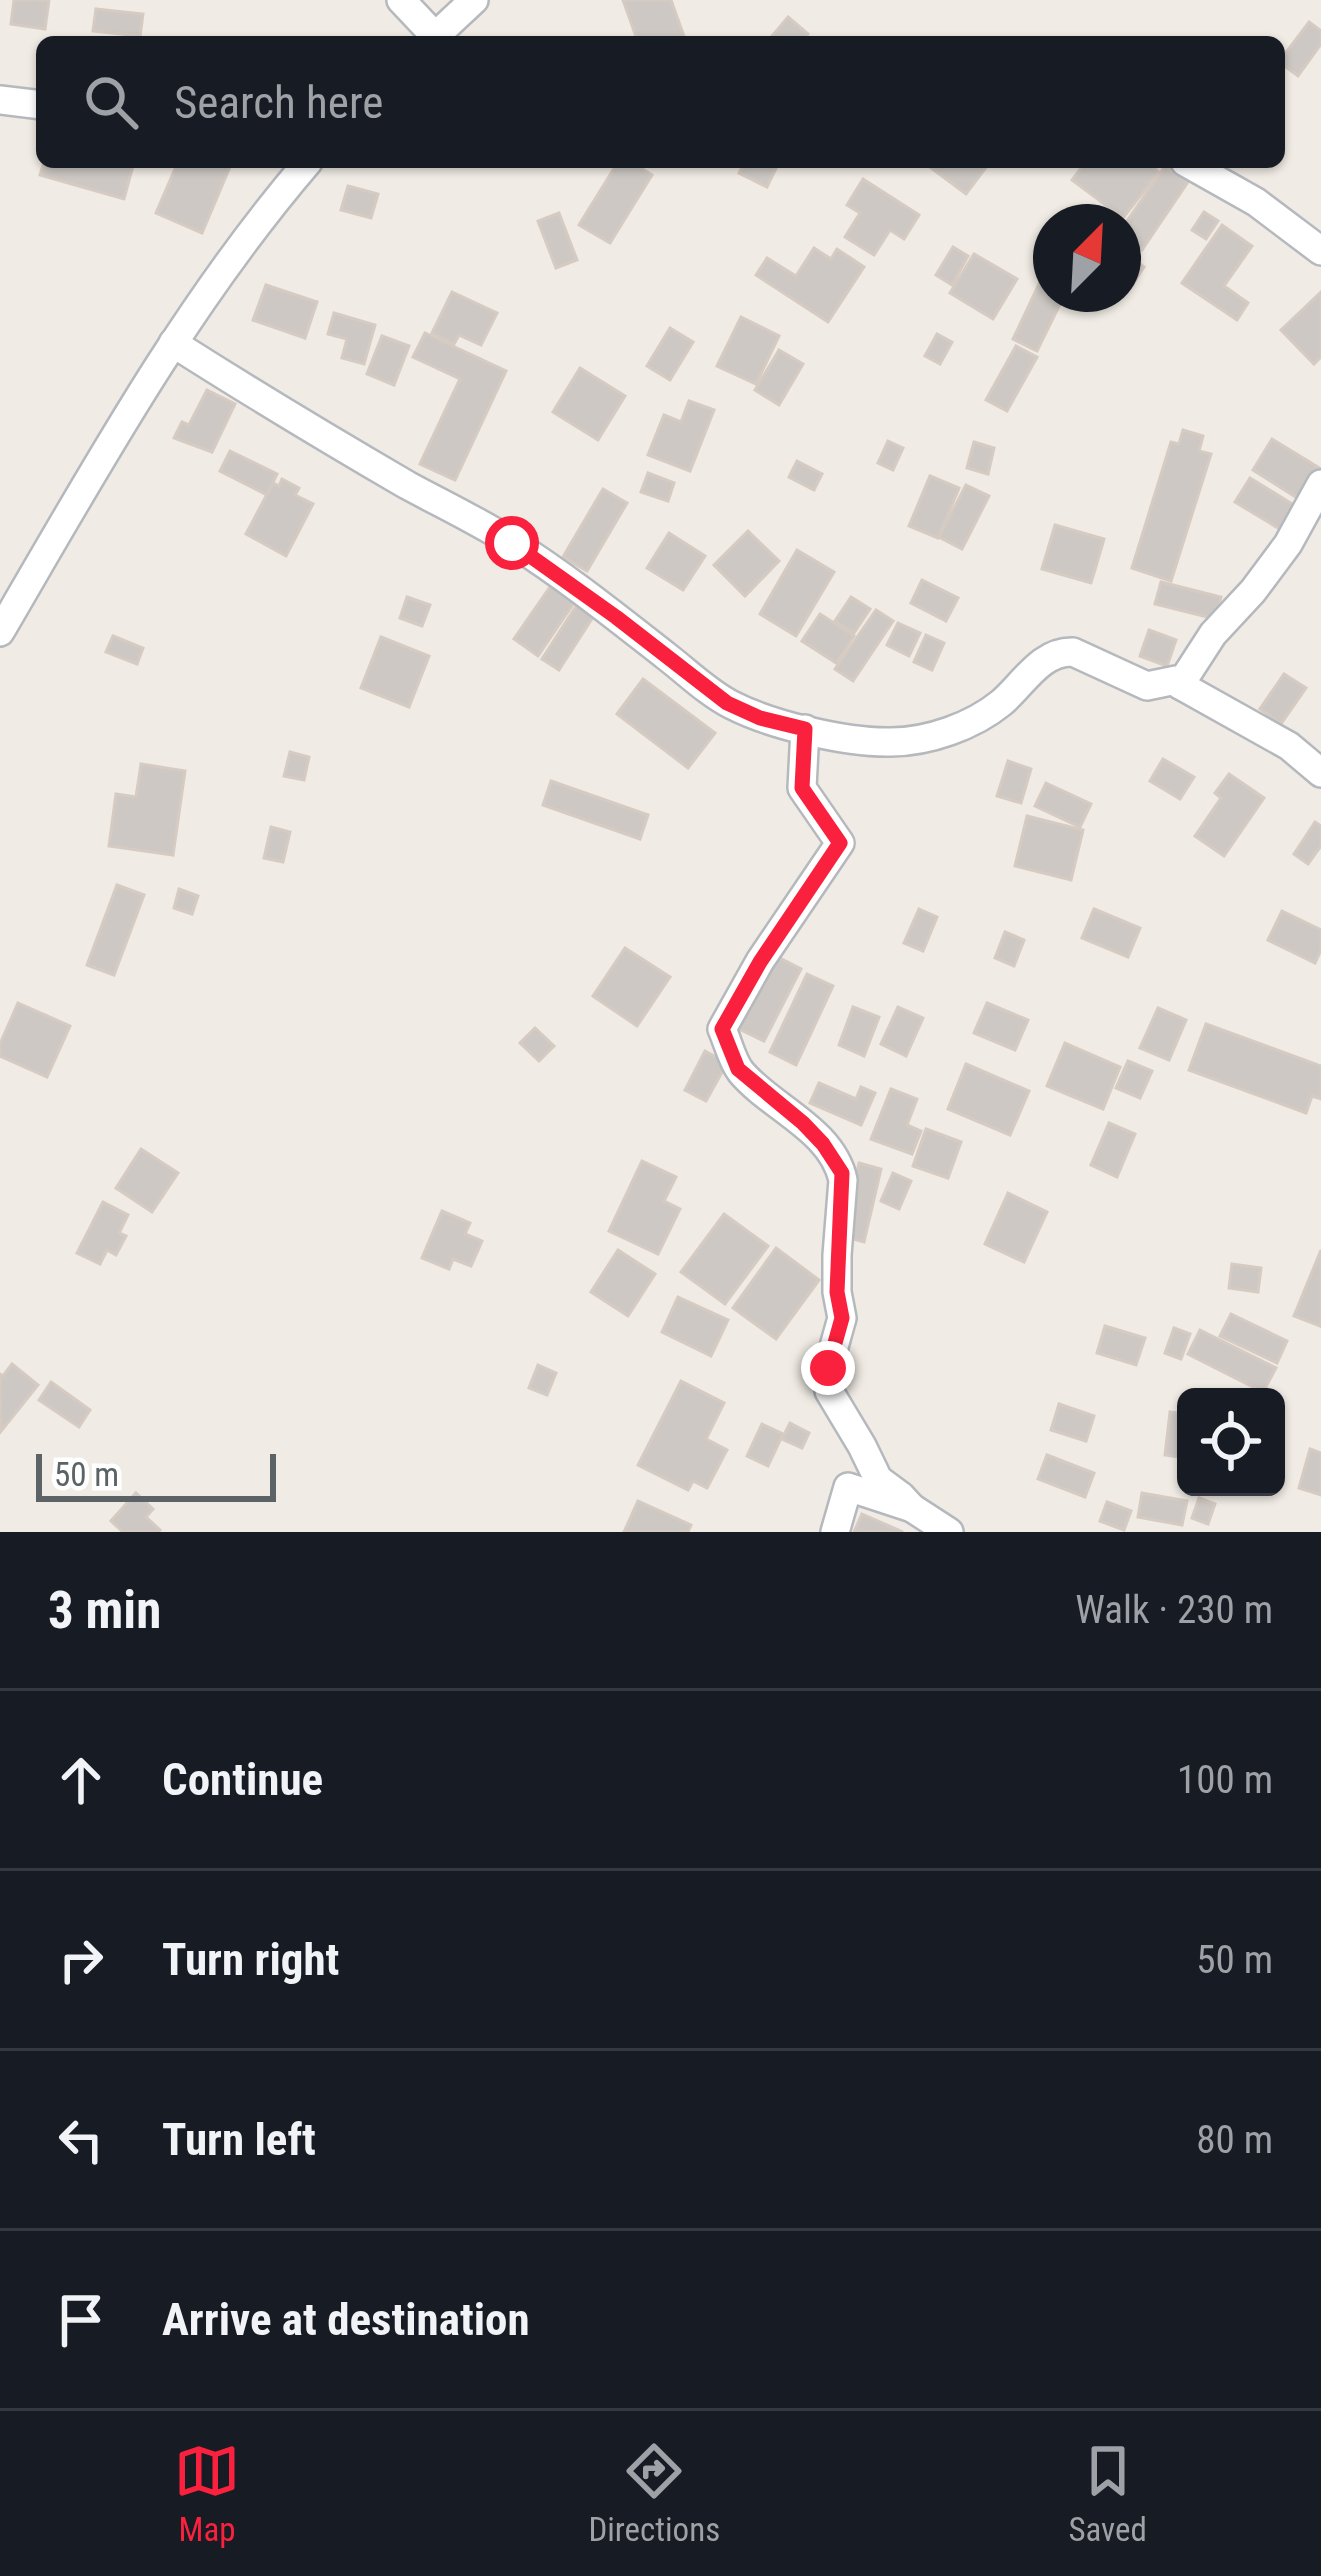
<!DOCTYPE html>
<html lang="en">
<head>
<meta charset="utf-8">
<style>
	:root { --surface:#171b24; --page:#20242c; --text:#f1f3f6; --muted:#9ea1a6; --line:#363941; --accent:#fa213e }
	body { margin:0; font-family:"Roboto Condensed",sans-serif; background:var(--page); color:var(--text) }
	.controls { position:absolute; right:36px; bottom:36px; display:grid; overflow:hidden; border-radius:18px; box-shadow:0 3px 9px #0004 }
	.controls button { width:108px; height:108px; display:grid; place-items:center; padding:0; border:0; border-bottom:3px solid var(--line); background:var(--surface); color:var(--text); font:60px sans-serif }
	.compass { position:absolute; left:1033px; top:204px; width:108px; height:108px; border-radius:50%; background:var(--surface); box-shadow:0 3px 9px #0004; rotate:24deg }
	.scale { position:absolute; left:36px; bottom:30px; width:240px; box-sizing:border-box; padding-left:12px; border:6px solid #5c6367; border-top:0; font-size:33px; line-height:42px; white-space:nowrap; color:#5c6367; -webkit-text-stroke:9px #fff; paint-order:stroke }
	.stop { position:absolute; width:36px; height:36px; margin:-27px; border:9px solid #fa213e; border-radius:50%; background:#fff }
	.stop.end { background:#fa213e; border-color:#fff; box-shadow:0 3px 12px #0008 }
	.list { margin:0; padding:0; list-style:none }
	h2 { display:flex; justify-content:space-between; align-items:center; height:156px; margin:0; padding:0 48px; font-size:51px }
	h2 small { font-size:39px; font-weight:400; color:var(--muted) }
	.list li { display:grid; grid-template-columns:78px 1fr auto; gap:36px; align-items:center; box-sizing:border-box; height:180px; padding:0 48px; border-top:3px solid var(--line) }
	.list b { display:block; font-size:45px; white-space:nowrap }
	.list em { font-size:39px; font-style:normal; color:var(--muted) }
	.icon { flex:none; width:66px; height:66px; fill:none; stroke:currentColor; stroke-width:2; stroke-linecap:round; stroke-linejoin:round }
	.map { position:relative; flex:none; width:1321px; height:1532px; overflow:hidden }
	.search { position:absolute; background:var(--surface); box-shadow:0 3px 9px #0004; left:36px; right:36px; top:36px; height:132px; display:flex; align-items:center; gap:30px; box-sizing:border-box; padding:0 42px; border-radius:18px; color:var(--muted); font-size:45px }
	.sheet { height:876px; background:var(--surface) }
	nav { display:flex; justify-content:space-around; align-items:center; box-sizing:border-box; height:168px; border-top:3px solid var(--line); background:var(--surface); font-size:33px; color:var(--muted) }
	nav a { display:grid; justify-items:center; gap:6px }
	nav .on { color:var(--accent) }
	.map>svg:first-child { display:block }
	.building { fill:#cdc8c3; stroke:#d6cbc2; stroke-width:3 }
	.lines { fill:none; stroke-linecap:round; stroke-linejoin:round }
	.street-casing { stroke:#b5b9bd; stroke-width:32 }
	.street { stroke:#fff; stroke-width:27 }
	.route { stroke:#fa213e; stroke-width:15 }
</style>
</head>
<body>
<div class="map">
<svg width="1321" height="1532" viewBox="0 0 1321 1532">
	<rect width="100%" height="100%" fill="#f0ebe4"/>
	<g class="building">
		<path d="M14 0H49L45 29 11 24Z"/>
		<path d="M623 0H671L686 42H638Z"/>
		<path d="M96 9 143 14 140 36 93 31Z"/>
		<path d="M788 17 808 34 801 42H767Z"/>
		<path d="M1309 22 1321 31V44L1298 76 1279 62Z"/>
		<path d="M44 162H134L124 199 40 175Z"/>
		<path d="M178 162H232L202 233 156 213Z"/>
		<path d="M618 162H631L652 175 610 243 579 225Z"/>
		<path d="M745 162H779L767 187 739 173Z"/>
		<path d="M923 162H990L966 194Z"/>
		<path d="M1086 162H1146L1159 172 1123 218 1072 180Z"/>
		<path d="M1165 166 1188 182 1142 250 1123 237V227Z"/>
		<path d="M863 179 919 215 904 239 890 230 874 255 845 237 860 213 847 205Z"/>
		<path d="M348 186 378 194 371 218 341 210Z"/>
		<path d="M1204 212 1218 221 1206 239 1192 230Z"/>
		<path d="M559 213 577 260 556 268 538 221Z"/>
		<path d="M1222 225 1252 246 1224 286 1248 303 1237 320 1182 283Z"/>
		<path d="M953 247 968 256 952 285 936 275Z"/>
		<path d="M814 248 831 259 837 249 864 267 828 322 756 275 767 258 796 276Z"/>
		<path d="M1123 252 1144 267 1133 284 1123 277Z"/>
		<path d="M974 254 1017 279 993 319 950 293Z"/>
		<path d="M1039 284 1051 290V294L1064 296 1037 351 1013 339Z"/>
		<path d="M266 285 317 302 305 338 253 320Z"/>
		<path d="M452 292 497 313 481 345 459 335 454 344 432 333Z"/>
		<path d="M1321 292V357L1314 364 1281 330Z"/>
		<path d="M334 313 375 325 364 364 342 358 347 339 328 334Z"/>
		<path d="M741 317 779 336 756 384 717 366Z"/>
		<path d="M670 328 693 342 670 380 647 366Z"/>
		<path d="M425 333 506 371 455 480 420 464 460 379 413 357Z"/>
		<path d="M937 334 952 342 940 364 925 356Z"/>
		<path d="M382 336 409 346 394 385 367 374Z"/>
		<path d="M1016 346 1037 357 1007 411 986 400Z"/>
		<path d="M779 350 803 364 779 405 755 390Z"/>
		<path d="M580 368 625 396 598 440 553 412Z"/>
		<path d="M207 390 235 404 212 452 174 438 182 422 189 425Z"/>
		<path d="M689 401 714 410 690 471 648 455 664 415 681 422Z"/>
		<path d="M1183 430 1203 436 1199 451 1211 454 1171 581 1132 568 1171 442 1179 444Z"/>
		<path d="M1272 439 1321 469V478L1305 503 1253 470Z"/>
		<path d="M888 441 903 448 893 470 878 463Z"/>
		<path d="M974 442 994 448 988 474 967 468Z"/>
		<path d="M230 451 277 474 267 495 220 471Z"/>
		<path d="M797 461 822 474 814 490 789 477Z"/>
		<path d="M648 473 674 483 668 501 641 492Z"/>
		<path d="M930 476 959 488 938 538 909 526Z"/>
		<path d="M1250 478 1302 510 1288 534 1235 502Z"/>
		<path d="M282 479 299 488 295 495 313 504 286 556 246 534 273 483 279 486Z"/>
		<path d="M966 485 989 496 962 549 939 537Z"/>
		<path d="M603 489 627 503 587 571 563 557Z"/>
		<path d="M1055 525 1104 539 1091 583 1042 569Z"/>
		<path d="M748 531 779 561 745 596 714 565Z"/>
		<path d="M669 533 705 556 683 590 647 568Z"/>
		<path d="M797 550 834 572 796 636 760 614Z"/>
		<path d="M922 580 958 598 946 621 911 603Z"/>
		<path d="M1161 582 1221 597 1215 619 1155 604Z"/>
		<path d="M552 584 576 600 538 656 514 639Z"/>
		<path d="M407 597 430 605 422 626 400 618Z"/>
		<path d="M851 597 870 609 854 633 835 621Z"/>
		<path d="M578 603 595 614 559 670 542 659Z"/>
		<path d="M876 610 893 621 853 681 835 669Z"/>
		<path d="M820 614 854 636 836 663 802 641Z"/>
		<path d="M898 623 920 633 909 656 887 645Z"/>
		<path d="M1149 630 1176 640 1167 666 1140 656Z"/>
		<path d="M926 635 944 643 932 670 914 662Z"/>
		<path d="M113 636 143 648 137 664 106 652Z"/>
		<path d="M381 637 429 656 409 707 361 688Z"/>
		<path d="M1284 674 1306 688 1281 724 1260 709Z"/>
		<path d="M643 679 715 733 688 768 617 714Z"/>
		<path d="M290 752 309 757 304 780 284 776Z"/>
		<path d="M1163 759 1194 777 1180 799 1150 781Z"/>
		<path d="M1008 761 1031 769 1021 803 997 796Z"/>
		<path d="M141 764 185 771 173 855 109 846 116 794 136 797Z"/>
		<path d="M1229 774 1264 798 1224 856 1195 836 1221 798 1215 793Z"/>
		<path d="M551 781 648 815 640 839 543 805Z"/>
		<path d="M1046 783 1091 804 1080 827 1035 806Z"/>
		<path d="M1027 816 1083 830 1071 880 1015 866Z"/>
		<path d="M1315 822 1321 826V846L1308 864 1294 854Z"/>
		<path d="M271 827 290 832 283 862 264 858Z"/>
		<path d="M117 885 144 895 114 975 87 965Z"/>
		<path d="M179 889 198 896 192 914 174 908Z"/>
		<path d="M919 909 937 917 923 951 904 943Z"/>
		<path d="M1094 909 1140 928 1128 957 1082 938Z"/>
		<path d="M1282 911 1321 930V950L1315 963 1268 940Z"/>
		<path d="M1005 932 1024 940 1014 966 995 958Z"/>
		<path d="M625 948 670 977 637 1026 593 996Z"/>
		<path d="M774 955 801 969 764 1041 737 1028Z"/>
		<path d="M807 974 833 986 796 1065 770 1052Z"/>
		<path d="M18 1003 70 1026 47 1077 0 1056V1044Z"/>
		<path d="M987 1003 1028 1020 1015 1050 974 1033Z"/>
		<path d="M853 1007 879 1017 864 1056 839 1045Z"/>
		<path d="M898 1007 923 1018 906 1056 881 1044Z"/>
		<path d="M1158 1008 1186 1020 1169 1060 1140 1048Z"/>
		<path d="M1206 1024 1321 1066V1099L1312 1096 1306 1113 1189 1070Z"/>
		<path d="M535 1028 554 1046 539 1061 520 1043Z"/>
		<path d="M1065 1043 1120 1067 1103 1109 1047 1086Z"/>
		<path d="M705 1051 727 1063 706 1101 685 1090Z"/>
		<path d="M1128 1061 1152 1071 1140 1098 1116 1088Z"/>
		<path d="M966 1064 1029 1091 1010 1135 948 1109Z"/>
		<path d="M819 1083 856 1099 861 1087 875 1093 861 1125 810 1103Z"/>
		<path d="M891 1089 917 1099 907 1125 921 1131 912 1154 871 1139Z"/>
		<path d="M1109 1123 1135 1134 1117 1177 1091 1165Z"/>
		<path d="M926 1129 961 1142 948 1178 913 1166Z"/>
		<path d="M141 1149 178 1173 152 1212 116 1188Z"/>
		<path d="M642 1161 676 1177 664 1201 680 1209 658 1254 609 1231Z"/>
		<path d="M859 1163 881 1169 864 1242 842 1236Z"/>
		<path d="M893 1173 911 1181 899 1209 881 1201Z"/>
		<path d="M1008 1193 1047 1212 1024 1262 985 1244Z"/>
		<path d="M103 1202 128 1215 119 1233 126 1236 116 1255 107 1250 100 1264 77 1253Z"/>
		<path d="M442 1211 470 1223 465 1234 482 1241 471 1266 453 1259 449 1269 422 1258Z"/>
		<path d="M724 1214 768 1246 725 1304 681 1272Z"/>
		<path d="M776 1248 819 1280 776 1339 733 1308Z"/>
		<path d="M618 1250 655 1274 628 1316 591 1292Z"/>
		<path d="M1321 1250V1322L1320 1326 1294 1316Z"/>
		<path d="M1232 1264 1261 1268 1258 1292 1229 1288Z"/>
		<path d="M678 1297 728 1320 711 1356 662 1332Z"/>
		<path d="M1231 1314 1287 1341 1277 1363 1220 1336Z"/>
		<path d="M1105 1326 1145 1338 1136 1365 1097 1353Z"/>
		<path d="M1174 1328 1190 1334 1181 1359 1165 1353Z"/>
		<path d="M1200 1330 1276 1368 1263 1392 1188 1354Z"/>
		<path d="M12 1364 38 1385 1 1431 0 1374 3 1376Z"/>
		<path d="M538 1365 556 1373 547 1395 529 1388Z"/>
		<path d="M681 1381 724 1403 706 1439 727 1450 707 1488 693 1481 688 1490 638 1465Z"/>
		<path d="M51 1382 90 1410 79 1427 39 1400Z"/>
		<path d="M1059 1404 1094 1416 1086 1441 1051 1430Z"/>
		<path d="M1170 1412 1186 1414V1458L1165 1455Z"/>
		<path d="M790 1423 809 1433 802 1448 782 1439Z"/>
		<path d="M762 1424 783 1434 768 1466 747 1456Z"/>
		<path d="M1310 1449 1321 1453V1495L1299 1488Z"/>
		<path d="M1047 1455 1094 1473 1085 1497 1038 1479Z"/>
		<path d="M136 1493 153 1509 146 1517 160 1530 158 1532H123L111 1521Z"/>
		<path d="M1142 1493 1187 1501 1182 1525 1138 1517Z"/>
		<path d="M1199 1498 1215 1504 1208 1524 1192 1518Z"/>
		<path d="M638 1501 691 1525 688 1532H624Z"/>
		<path d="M1107 1502 1131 1511 1124 1530 1100 1521Z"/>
		<path d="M862 1514 903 1532H854Z"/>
	</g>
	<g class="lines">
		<g class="street-casing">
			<g id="street">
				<path d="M401 0 435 36"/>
				<path d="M429 42 474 0"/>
				<path d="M0 100 42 105"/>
				<path d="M1185 162 1256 202 1321 251"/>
				<path d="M173 343C250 392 328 439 407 485 442 504 478 521 511 542 565 576 616 617 666 656 687 672 708 693 732 705 771 725 846 743 891 742 928 742 973 726 1001 703 1023 685 1040 651 1073 652L1147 686 1176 680 1180 685 1289 746 1321 773"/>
				<path d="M0 632C94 471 186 304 308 162"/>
				<path d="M1180 685 1213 634 1253 591 1288 544 1321 484"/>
				<path d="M805 729 802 788 840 843 760 961 722 1029C728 1042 732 1061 741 1072 771 1108 832 1129 843 1180L837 1255V1292L842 1318 828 1368 829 1391 862 1446 878 1479 901 1496 912 1508"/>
				<path d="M835 1532 848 1487 912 1508 949 1532"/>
			</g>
		</g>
		<use href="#street" class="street"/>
	</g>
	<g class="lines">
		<path class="route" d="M512 543 616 617 727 703 760 718 805 729 802 788 840 843 760 962 722 1029 738 1069 803 1123 823 1144 842 1173 837 1292 842 1318 828 1368"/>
	</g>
</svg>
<div class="controls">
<button><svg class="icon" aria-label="locate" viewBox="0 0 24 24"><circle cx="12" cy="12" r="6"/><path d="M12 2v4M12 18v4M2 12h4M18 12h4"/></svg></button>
</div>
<svg class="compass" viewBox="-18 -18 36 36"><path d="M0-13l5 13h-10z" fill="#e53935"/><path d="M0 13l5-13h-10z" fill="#9ea1a6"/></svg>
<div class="scale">50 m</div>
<div class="stop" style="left:512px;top:543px"></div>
<div class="stop end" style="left:828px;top:1368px"></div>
<div class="search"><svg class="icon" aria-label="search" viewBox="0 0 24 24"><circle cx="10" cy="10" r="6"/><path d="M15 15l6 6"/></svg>Search here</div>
</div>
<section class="sheet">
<h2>3 min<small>Walk · 230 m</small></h2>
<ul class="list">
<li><svg class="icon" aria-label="ahead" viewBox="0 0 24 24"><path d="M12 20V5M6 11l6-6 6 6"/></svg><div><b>Continue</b></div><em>100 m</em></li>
<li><svg class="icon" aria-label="right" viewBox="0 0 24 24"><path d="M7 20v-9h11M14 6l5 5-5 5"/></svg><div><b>Turn right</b></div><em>50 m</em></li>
<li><svg class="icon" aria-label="left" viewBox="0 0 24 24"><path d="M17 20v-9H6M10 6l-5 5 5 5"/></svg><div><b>Turn left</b></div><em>80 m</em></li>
<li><svg class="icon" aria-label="arrive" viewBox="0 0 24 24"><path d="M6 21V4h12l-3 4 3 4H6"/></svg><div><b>Arrive at destination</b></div></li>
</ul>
</section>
<nav>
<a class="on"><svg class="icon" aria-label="map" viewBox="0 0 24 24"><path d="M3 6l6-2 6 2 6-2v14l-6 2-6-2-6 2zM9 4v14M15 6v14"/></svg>Map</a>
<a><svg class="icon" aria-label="directions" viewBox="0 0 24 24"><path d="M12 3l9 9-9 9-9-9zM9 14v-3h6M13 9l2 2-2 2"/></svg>Directions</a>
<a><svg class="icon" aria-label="saved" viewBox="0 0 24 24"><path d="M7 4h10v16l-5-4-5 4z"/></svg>Saved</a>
</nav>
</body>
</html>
